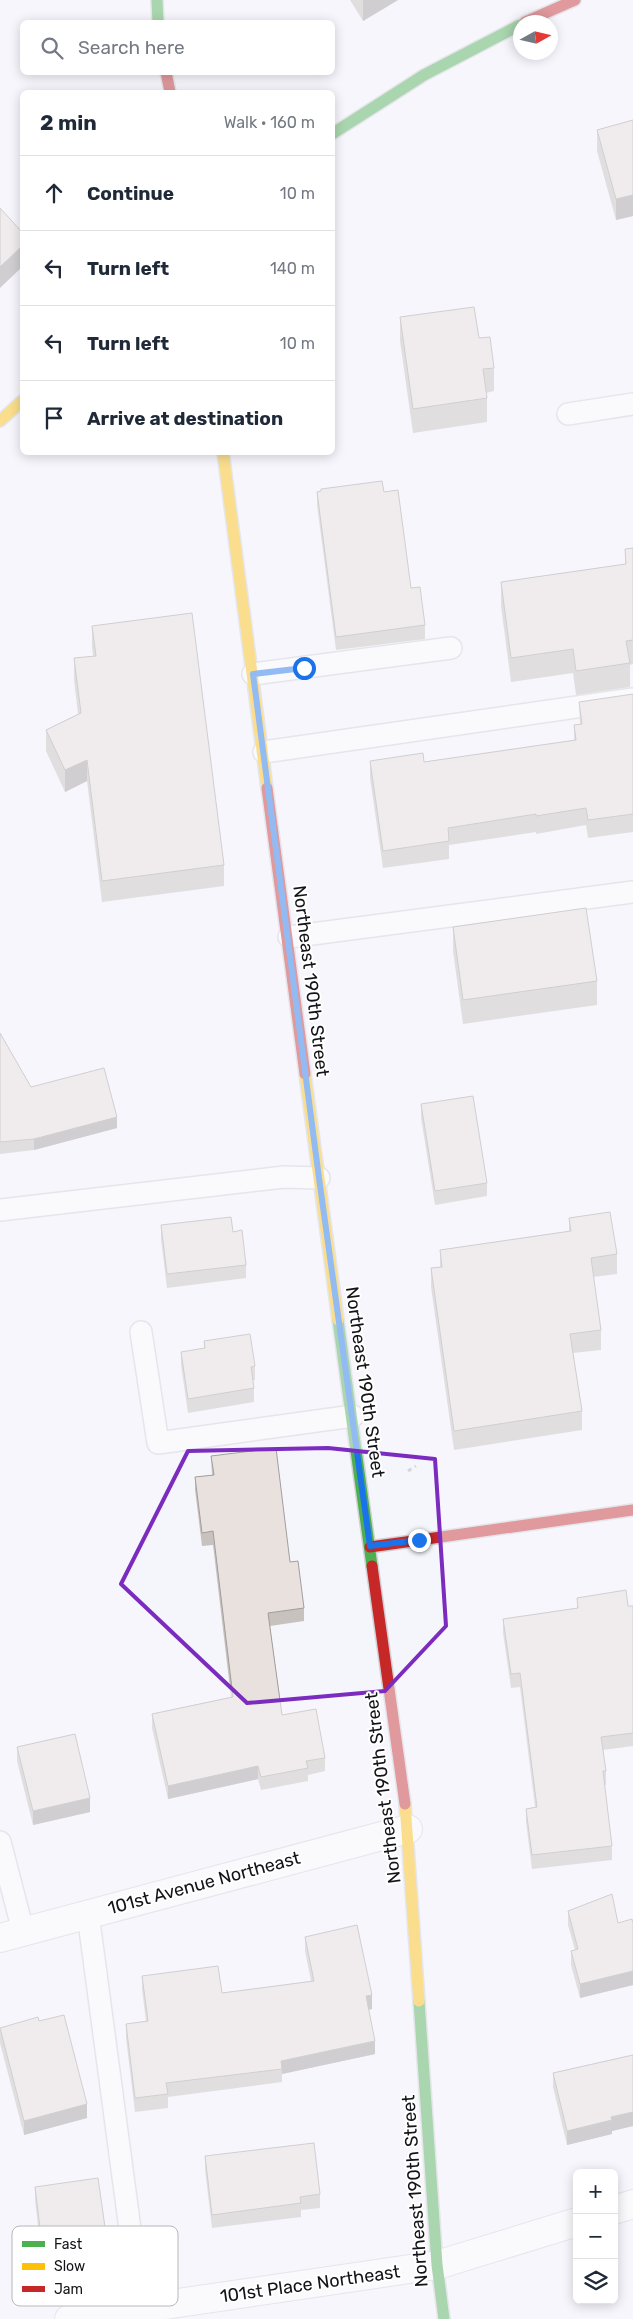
<!DOCTYPE html>
<html lang="en">
<head>
<meta charset="utf-8">
<style>
	:root { --surface:#fff; --page:#f6f6f7; --text:#1f2937; --muted:#747a83; --line:#e0e1e3 }
	body { margin:0; font-family:Rubik,sans-serif; background:var(--page); color:var(--text) }
	.controls { position:absolute; right:15px; bottom:15px; display:grid; overflow:hidden; border-radius:8px; box-shadow:0 2px 12px #0003 }
	.controls button { width:45px; height:45px; display:grid; place-items:center; padding:0; border:0; border-bottom:1px solid var(--line); background:var(--surface); color:var(--text); font:25px sans-serif }
	.compass { position:absolute; left:513px; top:15px; width:45px; height:45px; border-radius:50%; background:var(--surface); box-shadow:0 2px 12px #0003; rotate:82deg }
	.stop { position:absolute; width:15px; height:15px; margin:-11px; border:4px solid #1a73e8; border-radius:50%; background:#fff }
	.stop.end { background:#1a73e8; border-color:#fff; box-shadow:0 1px 5px #0008 }
	.list { margin:0; padding:0; list-style:none }
	h2 { display:flex; justify-content:space-between; align-items:center; height:65px; margin:0; padding:0 20px; font-size:21px }
	h2 small { font-size:16px; font-weight:400; color:var(--muted) }
	.list li { display:grid; grid-template-columns:32px 1fr auto; gap:15px; align-items:center; box-sizing:border-box; height:75px; padding:0 20px; border-top:1px solid var(--line) }
	.list b { display:block; font-size:19px; white-space:nowrap }
	.list em { font-size:16px; font-style:normal; color:var(--muted) }
	.icon { flex:none; width:28px; height:28px; fill:none; stroke:currentColor; stroke-width:2; stroke-linecap:round; stroke-linejoin:round }
	.map { position:relative; flex:none; width:633px; height:2319px; overflow:hidden }
	.search { position:absolute; background:var(--surface); box-shadow:0 2px 12px #0003; left:20px; top:20px; width:315px; height:55px; display:flex; align-items:center; gap:12px; box-sizing:border-box; padding:0 18px; border-radius:8px; color:var(--muted); font-size:19px }
	.panel { position:absolute; background:var(--surface); box-shadow:0 2px 12px #0003; left:20px; top:90px; width:315px; height:365px; border-radius:8px }
	.map>svg:first-child { display:block }
	.lines { fill:none; stroke-linecap:round; stroke-linejoin:round }
	.lane-casing { stroke:#d1d2d6; stroke-width:24 }
	.street-casing { stroke:#d1d2d6; stroke-width:30 }
	.fast-casing { stroke:#d1d2d6; stroke-width:14 }
	.slow-casing { stroke:#d1d2d6; stroke-width:14 }
	.jam-casing { stroke:#d1d2d6; stroke-width:14 }
	.path { stroke:#d7d7d9; stroke-width:3; stroke-dasharray:4 4; stroke-linecap:butt }
	.lane { stroke:#fefeff; stroke-width:21 }
	.street { stroke:#fefeff; stroke-width:28 }
	.fast { stroke:#4caf50; stroke-width:11 }
	.slow { stroke:#ffc107; stroke-width:11 }
	.jam { stroke:#c62828; stroke-width:11 }
	.wall { fill:#c8c2bf }
	.shaded-wall { fill:#a39e9b }
	.building { fill:#e9e1de; stroke:#a39e9b }
	.route { stroke:#1a73e8; stroke-width:6 }
	.marked { fill:none; stroke:#7b2cbf; stroke-width:4; stroke-linejoin:round }
	.labels { text-anchor:middle; stroke-width:4; stroke-linejoin:round; paint-order:stroke }
	.street-label { font-size:18px; fill:#131417; stroke:#fff }
	.key { fill:#fff; stroke:#b8b8b9; stroke-width:1 }
	.key-label { font-size:14px; fill:#131417 }
</style>
</head>
<body>
<div class="map">
<svg width="633" height="2319" viewBox="0 0 633 2319">
	<rect width="100%" height="100%" fill="#f5f6fc"/>
	<g class="lines">
		<g class="lane-casing">
			<g id="lane">
				<path d="M568 414 633 404"/>
				<path d="M253 674 451 648"/>
				<path d="M264 752 633 699"/>
				<path d="M289 937 633 892"/>
				<path d="M0 1210 284 1177 319 1178"/>
				<path d="M141 1332 158 1443 353 1416"/>
				<path d="M0 1842 23 1931"/>
				<path d="M88 1914 142 2319"/>
			</g>
		</g>
		<g class="street-casing">
			<g id="street">
				<path d="M0 1938 408 1829"/>
				<path d="M614 2210 633 2204"/>
				<path d="M69 2319 437 2265 577 2222"/>
			</g>
		</g>
		<g class="fast-casing">
			<g id="fast">
				<path d="M157 0 158 22"/>
				<path d="M332 134 424 75 520 25"/>
				<path d="M338 1320 372 1566"/>
				<path d="M419 2001 437 2265 444 2319"/>
			</g>
		</g>
		<g class="slow-casing">
			<g id="slow">
				<path d="M0 421 22 401"/>
				<path d="M223 452 267 788"/>
				<path d="M305 1074 338 1320"/>
				<path d="M405 1804 419 2001"/>
			</g>
		</g>
		<g class="jam-casing">
			<g id="jam">
				<path d="M525 22 575 0"/>
				<path d="M166 72 170 92"/>
				<path d="M267 788 305 1074"/>
				<path d="M370 1547 633 1510"/>
				<path d="M372 1566 405 1804"/>
			</g>
		</g>
		<path class="path" d="M408 1471 416 1466"/>
		<use href="#lane" class="lane"/>
		<use href="#street" class="street"/>
		<use href="#fast" class="fast"/>
		<use href="#slow" class="slow"/>
		<use href="#jam" class="jam"/>
	</g>
	<g class="wall">
		<path d="M350 0H398L363 21Z"/>
		<path d="M633 120V216L616 220 597 151V130Z"/>
		<path d="M400 317 479 338 494 368V391L486 393 487 398V422L413 433 400 341Z"/>
		<path d="M317 492H384L411 588 425 625V639L336 650 317 505Z"/>
		<path d="M633 548V664L630 665V687L576 695 573 673 511 682 501 606V582L625 564V549Z"/>
		<path d="M92 626 224 865V886L102 902 87 781 65 792 46 751V730L78 714 74 680V658L93 656 92 647Z"/>
		<path d="M633 694V832L588 838 586 825 536 834V832L449 845V859L383 868 370 778V761L424 762 574 740V725L580 724 579 702Z"/>
		<path d="M453 927 597 981V1005L463 1024 453 951Z"/>
		<path d="M0 1033 31 1087 117 1128 34 1150 0 1154Z"/>
		<path d="M421 1104 487 1183V1196L435 1205 421 1118Z"/>
		<path d="M569 1218 617 1254V1274L593 1277 601 1330V1350L573 1353 582 1411V1430L454 1450 431 1287V1268L440 1267V1250L569 1231Z"/>
		<path d="M161 1225 233 1232 246 1265V1278L167 1288 161 1239Z"/>
		<path d="M204 1341 255 1366V1380H253L254 1388V1402L188 1413 181 1365V1352L204 1348Z"/>
		<path d="M211 1456 290 1562 304 1608V1621L270 1626 282 1715 325 1758V1771L308 1775V1781L261 1790 258 1779 168 1799 152 1728V1714L231 1697 213 1545 202 1546 195 1490V1477L212 1475Z"/>
		<path d="M577 1598 628 1606H633V1746L603 1750 606 1771V1785H604L612 1846V1860L532 1869 526 1822V1809L535 1807 520 1687 511 1688 503 1633V1619L577 1608Z"/>
		<path d="M17 1747 90 1812 33 1825 17 1761Z"/>
		<path d="M568 1911 618 1923H633V1985L580 1998 571 1965V1951L575 1950 568 1925Z"/>
		<path d="M305 1937 372 2009 369 2010 375 2054 282 2074V2082L168 2097V2108L135 2112 126 2038V2024L146 2021 142 1989V1976L222 1993 311 1981 305 1951Z"/>
		<path d="M39 2021 87 2118 24 2135 0 2043V2028Z"/>
		<path d="M633 2055V2126L612 2131V2134L567 2145 553 2087V2073Z"/>
		<path d="M205 2156 320 2194V2208L301 2210V2217L212 2228 205 2170Z"/>
		<path d="M35 2187 105 2227V2241L41 2250 35 2200Z"/>
	</g>
	<g class="shaded-wall">
		<path d="M363 0H398L363 21Z"/>
		<path d="M633 195V216L616 220V199Z"/>
		<path d="M22 246V267L0 288V267Z"/>
		<path d="M87 760V781L65 792V770Z"/>
		<path d="M117 1117V1128L34 1150V1139Z"/>
		<path d="M258 1766V1779L168 1799V1786Z"/>
		<path d="M90 1798V1812L33 1825V1811Z"/>
		<path d="M633 1971V1985L580 1998V1984Z"/>
		<path d="M372 1995V2009L366 2010V1996Z"/>
		<path d="M375 2041V2054L282 2074 281 2061Z"/>
		<path d="M87 2104V2118L24 2135V2121Z"/>
		<path d="M633 2112V2126L612 2131V2134L567 2145V2131L611 2117Z"/>
	</g>
	<g class="building">
		<path d="M633 120V195L616 199 597 130Z"/>
		<path d="M0 208 22 232V246L0 267Z"/>
		<path d="M474 307 479 338 490 337 494 368 483 369 487 398 413 409 400 317Z"/>
		<path d="M382 481 384 492 398 490 411 588 420 587 425 625 336 637 317 492 321 491V489Z"/>
		<path d="M633 548V640L626 641 630 663 576 671 573 649 511 658 501 582 626 564 625 549Z"/>
		<path d="M192 613 224 865 102 881 87 760 65 770 46 730 81 713 74 658 96 656 92 626Z"/>
		<path d="M633 694V814L588 820 586 808 536 816V814L448 828 449 841 383 851 370 761 423 753 424 762 576 740 574 725 582 724 579 702Z"/>
		<path d="M586 908 597 981 463 1000 453 927Z"/>
		<path d="M0 1033 31 1087 104 1068 117 1117 34 1139 0 1142Z"/>
		<path d="M473 1096 487 1183 435 1191 421 1104Z"/>
		<path d="M610 1212 617 1254 591 1258 601 1330 570 1334 582 1411 454 1431 431 1268 442 1267 440 1250 571 1231 569 1218Z"/>
		<path d="M231 1217 233 1232 242 1230 246 1265 167 1274 161 1225Z"/>
		<path d="M250 1334 255 1366 251 1367 254 1388 188 1399 181 1352 205 1348 204 1341Z"/>
		<path d="M276 1448 290 1562 298 1561 304 1608 268 1613 282 1715 316 1709 325 1758 306 1761 308 1768 261 1777 258 1766 168 1786 152 1714 233 1697 213 1531 202 1533 195 1477 214 1475 211 1456Z"/>
		<path d="M626 1590 628 1606H633V1733L601 1737 606 1771H603L612 1846 532 1855 526 1809 537 1807 520 1673 511 1674 503 1619 578 1608 577 1598Z"/>
		<path d="M75 1734 90 1798 33 1811 17 1747Z"/>
		<path d="M612 1894 618 1923 632 1919 633 1923V1971L580 1984 571 1951 578 1949 568 1911Z"/>
		<path d="M357 1925 372 1995 366 1996 375 2041 281 2061 282 2069 166 2083 168 2094 135 2098 126 2024 148 2021 142 1976 218 1966 222 1993 314 1981 305 1937Z"/>
		<path d="M64 2015 87 2104 24 2121 0 2028 38 2017 39 2021Z"/>
		<path d="M633 2055V2112L611 2117 612 2120 567 2131 553 2073Z"/>
		<path d="M314 2143 320 2194 300 2197 301 2203 212 2215 205 2156Z"/>
		<path d="M98 2178 105 2227 41 2236 35 2187Z"/>
	</g>
	<g class="lines">
		<path class="route" d="M304 668 253 674 319 1178 370 1546 419 1540"/>
	</g>
	<path d="M0 0H633V2319H0ZM328 1448 435 1459 446 1626 385 1691 247 1703 121 1584 188 1451Z" fill="#f5f6fc" fill-opacity=".55" fill-rule="evenodd"/>
	<path class="marked" d="M328 1448 435 1459 446 1626 385 1691 247 1703 121 1584 188 1451Z"/>
	<g class="labels">
		<g class="street-label">
			<text transform="translate(311 981) rotate(83)" y="6">Northeast 190th Street</text>
			<text transform="translate(365 1382) rotate(82)" y="6">Northeast 190th Street</text>
			<text transform="translate(383 1788) rotate(-97)" y="6">Northeast 190th Street</text>
			<text transform="translate(204 1883) rotate(-15)" y="6">101st Avenue Northeast</text>
			<text transform="translate(415 2191) rotate(-94)" y="6">Northeast 190th Street</text>
			<text transform="translate(310 2284) rotate(-8)" y="6">101st Place Northeast</text>
		</g>
	</g>
	<rect x="12" y="2226" width="166" height="80" rx="8" class="key"/>
	<rect x="22" y="2241" width="23" height="6" fill="#4caf50"/>
	<rect x="22" y="2263" width="23" height="7" fill="#ffc107"/>
	<rect x="22" y="2286" width="23" height="6" fill="#c62828"/>
	<g class="key-label">
		<text x="54" y="2249">Fast</text>
		<text x="54" y="2271">Slow</text>
		<text x="54" y="2294">Jam</text>
	</g>
</svg>
<div class="controls">
<button>+</button>
<button>−</button>
<button><svg class="icon" aria-label="layers" viewBox="0 0 24 24"><path d="M12 4l9 5-9 5-9-5zM3 14l9 5 9-5"/></svg></button>
</div>
<svg class="compass" viewBox="-18 -18 36 36"><path d="M0-13l5 13h-10z" fill="#e53935"/><path d="M0 13l5-13h-10z" fill="#747a83"/></svg>
<div class="stop" style="left:304px;top:668px"></div>
<div class="stop end" style="left:419px;top:1540px"></div>
<div class="search"><svg class="icon" aria-label="search" viewBox="0 0 24 24"><circle cx="10" cy="10" r="6"/><path d="M15 15l6 6"/></svg>Search here</div>
<section class="panel">
<h2>2 min<small>Walk · 160 m</small></h2>
<ul class="list">
<li><svg class="icon" aria-label="ahead" viewBox="0 0 24 24"><path d="M12 20V5M6 11l6-6 6 6"/></svg><div><b>Continue</b></div><em>10 m</em></li>
<li><svg class="icon" aria-label="left" viewBox="0 0 24 24"><path d="M17 20v-9H6M10 6l-5 5 5 5"/></svg><div><b>Turn left</b></div><em>140 m</em></li>
<li><svg class="icon" aria-label="left" viewBox="0 0 24 24"><path d="M17 20v-9H6M10 6l-5 5 5 5"/></svg><div><b>Turn left</b></div><em>10 m</em></li>
<li><svg class="icon" aria-label="arrive" viewBox="0 0 24 24"><path d="M6 21V4h12l-3 4 3 4H6"/></svg><div><b>Arrive at destination</b></div></li>
</ul>
</section>
</div>
</body>
</html>
